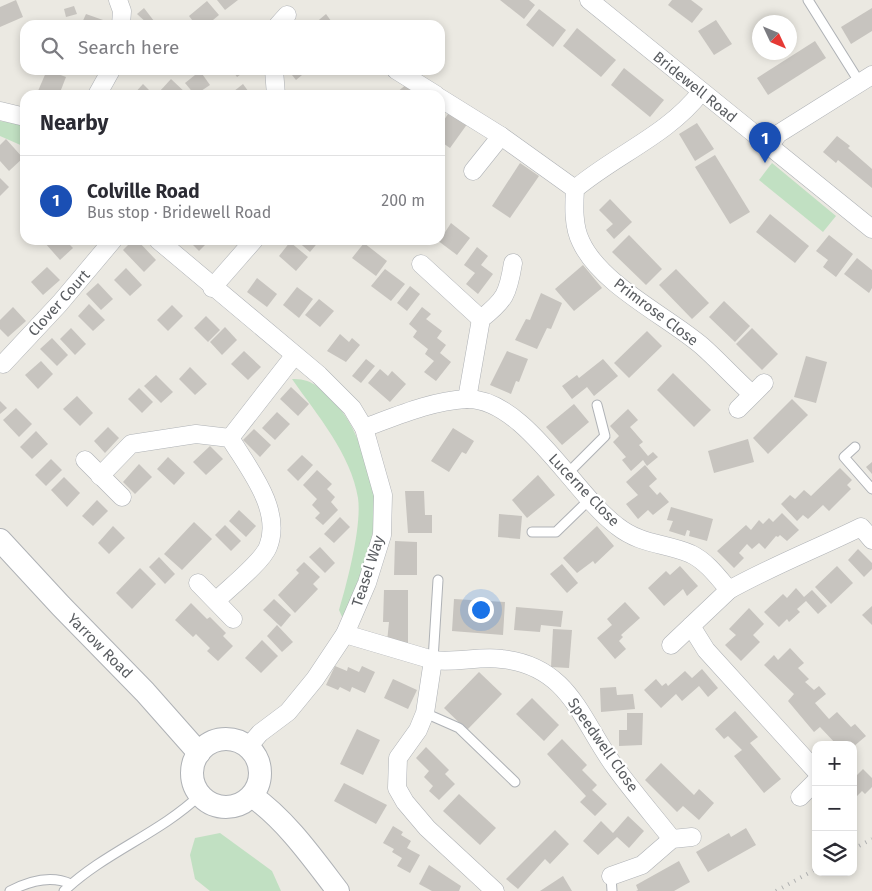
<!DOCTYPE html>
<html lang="en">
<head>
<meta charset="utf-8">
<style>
	:root { --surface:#fff; --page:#f7f7f7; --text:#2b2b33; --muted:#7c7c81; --line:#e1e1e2; --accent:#d34d40 }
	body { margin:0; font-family:"Fira Sans",sans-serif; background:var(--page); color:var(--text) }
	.controls { position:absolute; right:15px; bottom:15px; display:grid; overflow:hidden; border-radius:10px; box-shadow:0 2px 8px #0003 }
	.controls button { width:45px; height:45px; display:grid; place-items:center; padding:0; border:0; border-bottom:1px solid var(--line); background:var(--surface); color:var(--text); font:25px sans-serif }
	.compass { position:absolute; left:752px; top:15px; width:45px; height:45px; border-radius:50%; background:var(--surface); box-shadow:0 2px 8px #0003; rotate:134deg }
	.you { position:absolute; left:480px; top:609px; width:18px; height:18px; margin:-12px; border:4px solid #fff; border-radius:50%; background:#1a73e8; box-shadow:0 0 0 8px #1a73e833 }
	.badge { display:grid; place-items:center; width:32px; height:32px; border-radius:50%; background:var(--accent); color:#fff; font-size:16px; font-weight:700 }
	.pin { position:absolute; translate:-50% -41px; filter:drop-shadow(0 1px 2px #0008) }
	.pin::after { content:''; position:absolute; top:26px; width:18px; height:15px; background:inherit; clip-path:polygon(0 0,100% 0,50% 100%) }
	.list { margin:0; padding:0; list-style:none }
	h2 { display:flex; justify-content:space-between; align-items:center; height:65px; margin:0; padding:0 20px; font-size:21px }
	h2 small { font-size:16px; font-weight:400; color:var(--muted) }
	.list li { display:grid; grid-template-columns:32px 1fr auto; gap:15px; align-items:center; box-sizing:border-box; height:90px; padding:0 20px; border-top:1px solid var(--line) }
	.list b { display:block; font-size:19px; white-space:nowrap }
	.list p { margin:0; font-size:16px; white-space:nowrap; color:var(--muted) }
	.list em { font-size:16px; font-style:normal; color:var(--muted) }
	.icon { flex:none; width:28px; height:28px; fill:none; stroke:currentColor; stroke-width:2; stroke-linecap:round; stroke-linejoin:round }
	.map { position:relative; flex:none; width:872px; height:891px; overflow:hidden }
	.search { position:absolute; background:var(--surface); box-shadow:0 2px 8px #0003; left:20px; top:20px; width:425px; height:55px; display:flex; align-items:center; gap:12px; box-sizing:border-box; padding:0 18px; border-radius:15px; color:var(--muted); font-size:19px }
	.panel { position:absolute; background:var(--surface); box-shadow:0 2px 8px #0003; left:20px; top:90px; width:425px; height:155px; border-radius:15px }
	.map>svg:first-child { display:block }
	.green { fill:#c1e0c2 }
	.building { fill:#c7c4bf }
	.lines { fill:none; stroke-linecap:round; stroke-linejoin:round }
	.service-casing { stroke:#afb2b6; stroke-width:11 }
	.minor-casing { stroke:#afb2b6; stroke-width:19 }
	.tertiary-casing { stroke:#afb2b6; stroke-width:24 }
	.service { stroke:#fff; stroke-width:9 }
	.minor { stroke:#fff; stroke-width:18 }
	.tertiary { stroke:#fff; stroke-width:22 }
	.rail { stroke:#b0b1b1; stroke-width:4; stroke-dasharray:1 6; stroke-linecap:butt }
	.labels { text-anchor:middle; stroke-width:4.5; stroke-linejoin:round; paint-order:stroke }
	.street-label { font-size:15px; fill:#5a5d61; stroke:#fff }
</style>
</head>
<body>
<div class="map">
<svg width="872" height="891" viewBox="0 0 872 891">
	<rect width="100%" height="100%" fill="#ebe9e2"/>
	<g class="green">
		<path d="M0 121 25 125V147L0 136Z"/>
		<path d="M772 163 836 216 823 232 759 180Z"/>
		<path d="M292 379C313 378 322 390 336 404 349 418 357 436 363 454 366 463 371 473 373 483 382 530 361 576 343 619L339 610C347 583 362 526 358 498 351 454 317 415 292 379Z"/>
		<path d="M220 833 272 871 281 891H210L195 879 190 855 195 838Z"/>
	</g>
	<g class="building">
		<path d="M16 0 23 17 0 27V7Z"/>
		<path d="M217 0H238L225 10Z"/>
		<path d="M500 0H529L535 5 524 19Z"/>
		<path d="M672 0H691L703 9 692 23 668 5Z"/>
		<path d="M207 1 219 15 207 25H196L189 16Z"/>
		<path d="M74 6 77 14 66 17 64 9Z"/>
		<path d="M144 8 154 21 149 25 137 14Z"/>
		<path d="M872 8V31L851 44 841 27Z"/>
		<path d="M539 9 566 30 553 47 526 25Z"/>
		<path d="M86 14 103 20 101 25H81Z"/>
		<path d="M326 14 334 25H313Z"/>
		<path d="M716 20 732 44 714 55 698 31Z"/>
		<path d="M577 28 616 60 601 77 563 46Z"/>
		<path d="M815 41 826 58 768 95 757 78Z"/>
		<path d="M624 68 664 100 650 117 611 85Z"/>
		<path d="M47 70 66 77 59 95H49L38 91Z"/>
		<path d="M232 70H247L237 77Z"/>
		<path d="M288 70H308L296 80Z"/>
		<path d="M200 71 210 85 195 95 185 83Z"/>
		<path d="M171 79 188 95H165L160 91Z"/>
		<path d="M408 83 416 93 422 89 427 95H397L396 93Z"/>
		<path d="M143 84 154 95H133Z"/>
		<path d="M243 84 251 95H229Z"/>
		<path d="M450 111 468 123 450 148 440 141V126Z"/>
		<path d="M697 123 714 149 695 161 679 134Z"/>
		<path d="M837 136 850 146 848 148 872 169V188L838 160 836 163 823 152Z"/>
		<path d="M6 139 23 158 9 171 0 161V145Z"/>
		<path d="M715 155 750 212 730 224 695 167Z"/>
		<path d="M520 163 539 176 510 218 492 206Z"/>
		<path d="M0 178 9 187 0 196Z"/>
		<path d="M610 199 632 222 614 239 606 230 613 224 599 210Z"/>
		<path d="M770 214 809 246 795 263 756 232Z"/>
		<path d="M451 223 470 238 457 255 437 240H440Z"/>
		<path d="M629 235 662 269 646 285 612 252Z"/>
		<path d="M829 235 853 254 836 277 823 267 828 260 816 251Z"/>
		<path d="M49 240H65L73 248 60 260 45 243Z"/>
		<path d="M133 240H137L156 260 144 272 123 250Z"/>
		<path d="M188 240H210L199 251Z"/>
		<path d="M296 240H320L310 252Z"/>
		<path d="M290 242 308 257 296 271 279 256Z"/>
		<path d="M364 243 387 261 376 276 352 258Z"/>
		<path d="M477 247 488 256 481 265 493 274 478 294 466 284 475 273 464 265Z"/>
		<path d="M857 258 872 270V288L869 293 844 274Z"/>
		<path d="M583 265 602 288 574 311 555 289Z"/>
		<path d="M47 267 60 280 43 295 31 282Z"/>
		<path d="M126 268 142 285 130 296 114 280Z"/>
		<path d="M385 269 405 284 391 301 371 286Z"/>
		<path d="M676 269 709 303 692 319 659 285Z"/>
		<path d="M257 278 277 294 267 307 247 292Z"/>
		<path d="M98 283 113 299 101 310 86 294Z"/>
		<path d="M410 286 420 294 407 311 397 303Z"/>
		<path d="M297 287 313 299 299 318 283 305Z"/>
		<path d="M541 293 562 303 551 329 547 328 537 349 515 340 526 319 530 320Z"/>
		<path d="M319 299 334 311 320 327 305 315Z"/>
		<path d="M724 301 750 326 735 342 709 317Z"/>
		<path d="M89 304 105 320 93 331 78 316Z"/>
		<path d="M172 305 183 316 168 331 157 320Z"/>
		<path d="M13 307 26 321 8 337 0 329V320Z"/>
		<path d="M422 307 431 314 426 319 442 331 437 338 446 345 440 353 451 362 436 381 424 372 434 361 425 354 428 349 413 337 417 331 409 324Z"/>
		<path d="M206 316 220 330 208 342 194 328Z"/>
		<path d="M225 327 237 340 222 355 210 342Z"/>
		<path d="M71 328 86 344 75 355 60 339Z"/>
		<path d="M752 328 778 354 762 370 736 344Z"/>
		<path d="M647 331 662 346 629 378 614 363Z"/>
		<path d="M340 334 349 342 352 338 360 345 346 362 327 351Z"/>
		<path d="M52 338 68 355 57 366 40 349Z"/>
		<path d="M244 351 261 367 248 380 231 364Z"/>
		<path d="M507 351 528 359 519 382 516 381 511 394 490 385Z"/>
		<path d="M806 356 827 362 816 403 794 397Z"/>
		<path d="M366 359 375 366 361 383 352 376Z"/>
		<path d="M603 359 618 376 594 396 587 387 572 399 562 386 577 375 579 378Z"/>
		<path d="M41 361 53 374 38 389 25 375Z"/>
		<path d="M190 367 207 384 195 395 179 379Z"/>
		<path d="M380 369 388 376 392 371 406 384 390 402 368 383Z"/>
		<path d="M673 373 711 410 694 427 657 390Z"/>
		<path d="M156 375 173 392 161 403 144 386Z"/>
		<path d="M291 387 309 404 298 416 280 399Z"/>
		<path d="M139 388 153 402 142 413 128 399Z"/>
		<path d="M77 396 93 413 80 426 63 409Z"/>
		<path d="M792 399 808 415 768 454 753 438Z"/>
		<path d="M0 401 7 408 0 414Z"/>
		<path d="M574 404 589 422 562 445 546 427Z"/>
		<path d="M16 408 32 424 19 437 3 420Z"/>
		<path d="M628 409 638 420 630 427 643 442 639 445 648 456 653 452 658 457 647 466 643 460 631 471 622 460 626 457 613 442 619 436 610 426Z"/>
		<path d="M277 412 290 424 275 440 262 428Z"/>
		<path d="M108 427 119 438 105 453 94 441Z"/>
		<path d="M453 428 474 441 466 454 462 452 449 472 431 461Z"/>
		<path d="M254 429 271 445 260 457 243 440Z"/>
		<path d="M36 431 48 444 32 459 20 447Z"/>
		<path d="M748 439 754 462 714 473 708 451Z"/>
		<path d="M210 446 223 459 206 475 193 462Z"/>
		<path d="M302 455 313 465 298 481 287 470Z"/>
		<path d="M168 457 185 473 174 485 157 469Z"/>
		<path d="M51 459 62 470 46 486 35 475Z"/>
		<path d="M872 462V474L866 467Z"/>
		<path d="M139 464 152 477 135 494 123 482Z"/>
		<path d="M645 465 657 479 649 486 657 495 660 492 669 502 653 515 648 510 638 519 626 504 638 495 626 482Z"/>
		<path d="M840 468 852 480 847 485 851 489 829 511 823 505 808 519 803 515 797 521 781 504 790 495 795 499 804 490 811 496Z"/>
		<path d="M317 470 332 484 327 489 335 497 331 502 338 510 323 525 315 518 320 513 312 505 317 499 303 485Z"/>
		<path d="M538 475 555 495 527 518 512 500Z"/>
		<path d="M64 477 80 493 67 507 51 490Z"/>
		<path d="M405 491H424L425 515H432V533H408Z"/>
		<path d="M97 500 108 511 93 526 82 516Z"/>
		<path d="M671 507 713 519 707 541 689 536 690 531 687 530 685 536 669 531 673 521 667 520Z"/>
		<path d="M239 510 256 526 246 537 229 521Z"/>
		<path d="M782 513 799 530 787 541 780 535 778 537 776 536 765 549 759 543 752 549 747 544 739 553 744 558 734 568 717 551 746 525 751 530 759 520 763 524 769 518 773 522Z"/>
		<path d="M499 514 522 516 520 539 498 537Z"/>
		<path d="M340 517 350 527 334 543 324 534Z"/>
		<path d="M194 522 212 539 182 570 164 554Z"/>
		<path d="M225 525 241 541 231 551 215 535Z"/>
		<path d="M113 526 125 538 109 554 98 543Z"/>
		<path d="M597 526 614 546 595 564 593 561 577 573 563 558Z"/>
		<path d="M395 541 417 542V575H394Z"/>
		<path d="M320 547 335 563 325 573 309 557Z"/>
		<path d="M858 549 872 563V569L864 577 848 560Z"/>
		<path d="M159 557 175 574 165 584 149 567Z"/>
		<path d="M304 562 320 577 313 584 318 589 295 613 278 595 299 573 296 570Z"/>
		<path d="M562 564 578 583 567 593 550 574Z"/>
		<path d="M680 566 698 586 687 596 683 589 664 606 648 588 666 571 670 575Z"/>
		<path d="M837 566 853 583 831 604 815 587Z"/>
		<path d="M140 568 156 584 132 609 116 593Z"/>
		<path d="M796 588 804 597 812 590 827 606 818 614 806 601 797 609 800 612 789 622 787 619 779 627 764 612 783 594 787 598Z"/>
		<path d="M384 590H408V644L387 642 389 622H383Z"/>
		<path d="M274 599 291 615 281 627 263 610Z"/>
		<path d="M454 599 505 602 503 635 452 631Z"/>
		<path d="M625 602 640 618 621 635 623 637 619 641 626 649 615 659 597 638 612 625 607 619Z"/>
		<path d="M191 603 207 619 210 617 226 633 223 636 233 646 218 661 207 651 210 648 196 634 193 637 175 620Z"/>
		<path d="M872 606V625L862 615Z"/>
		<path d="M516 607 563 611 561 627 541 625 540 632 514 630Z"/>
		<path d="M749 608 764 624 753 635 760 642 741 661 725 645 736 635 729 629Z"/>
		<path d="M277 625 293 642 282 652 267 636Z"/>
		<path d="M553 629 572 630 569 668 551 667Z"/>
		<path d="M262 640 278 656 261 673 245 658Z"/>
		<path d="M790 648 804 663 798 668 809 679 805 682 814 690 819 686 826 694 815 703 829 719 837 712 851 727 855 724 866 736 853 747V745H837L820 727 814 732 788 701 794 694 764 665 774 655 778 660Z"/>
		<path d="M335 666 347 671 348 667 359 672 362 666 375 672 365 693 352 687 350 692 340 687 338 690 326 685Z"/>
		<path d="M702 669 718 688 708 697 699 686 682 701 676 694 661 708 644 690 656 679 662 686 666 683 668 686 685 671 692 678Z"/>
		<path d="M479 672 502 694 467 730 444 708Z"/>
		<path d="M393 679 417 690 408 709 384 698Z"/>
		<path d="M616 687 617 695 633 694 635 709 601 712 600 688Z"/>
		<path d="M532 698 559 725 544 741 516 714Z"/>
		<path d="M735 711 758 737 750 743 781 779 764 793 734 756 742 750 728 736 724 739 715 729Z"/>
		<path d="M627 713H643L642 745 619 746V730H627Z"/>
		<path d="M357 729 380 740 363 775 340 764Z"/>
		<path d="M562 739 587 765 582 770 597 785 592 790 607 804 595 816 580 802 586 796 547 754Z"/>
		<path d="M426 747 449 770 445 774 455 784 439 800 429 791 433 786 424 777 429 771 416 758Z"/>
		<path d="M661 763 694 795 699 789 714 803 699 820 683 806 677 812 645 780Z"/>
		<path d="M863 769 872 778V787L865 794 862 791 853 800V779Z"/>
		<path d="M344 783 387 805 376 824 334 801Z"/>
		<path d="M459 794 496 828 480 845 443 811Z"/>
		<path d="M628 816 644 831 629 848 617 837 598 855 583 841 601 821 613 833Z"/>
		<path d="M393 826 403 832 401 835 411 841 407 848 420 855 410 873 397 866 402 858 392 852 394 849 383 843Z"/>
		<path d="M746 828 756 845 708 872 696 852 729 833 731 837Z"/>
		<path d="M555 830 569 844 550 864 545 859 518 889 506 879Z"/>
		<path d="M679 861 690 882 674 891H636L638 890 636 885Z"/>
		<path d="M429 865 461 886 459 891H432L419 884Z"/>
		<path d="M563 876 572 891H540Z"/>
	</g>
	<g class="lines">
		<g class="service-casing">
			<g id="service">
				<path d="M808 0 860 83"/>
				<path d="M855 447 844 457 872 489"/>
				<path d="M567 474 605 436 597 405"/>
				<path d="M532 532H556L589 500"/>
				<path d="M433 660 438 580"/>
				<path d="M425 713 459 728 515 782"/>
				<path d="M611 876 612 891"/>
				<path d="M10 891C29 881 52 875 71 884"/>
				<path d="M64 891C105 852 159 834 200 795"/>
			</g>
		</g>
		<g class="minor-casing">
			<g id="minor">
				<path d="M118 0 122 11 121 25"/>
				<path d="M589 0 872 229"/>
				<path d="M278 25 287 15"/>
				<path d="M274 70 276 95"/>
				<path d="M396 70 436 95"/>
				<path d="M701 92C668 135 615 155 575 189 574 206 573 226 581 242 601 285 667 316 702 346 719 361 735 379 752 394"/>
				<path d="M97 95 111 70"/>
				<path d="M440 98 501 136 575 189"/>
				<path d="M0 111 25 117"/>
				<path d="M769 146 778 134 872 75"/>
				<path d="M473 171 501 136"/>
				<path d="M158 240 319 375 352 408 364 428 383 495 382 535 367 583 345 634 315 679 288 712 260 733 248 747"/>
				<path d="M421 264 481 319"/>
				<path d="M212 288 254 240"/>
				<path d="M3 364 60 303 113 240"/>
				<path d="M467 399 481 319C505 300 508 294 513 263"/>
				<path d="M738 409 764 383"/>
				<path d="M364 428C397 416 431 401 466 399 523 397 574 494 617 526 641 545 665 543 691 554 706 561 718 577 729 590 772 566 818 548 861 527L872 540"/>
				<path d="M230 438 294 356"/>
				<path d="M85 460 122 497"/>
				<path d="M100 476 131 444 196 434 230 438C248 468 283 510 268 547 262 562 229 588 217 600"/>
				<path d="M198 583 233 619"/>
				<path d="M729 590 691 626 706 650 816 771"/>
				<path d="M345 634 433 660C456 663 479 656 502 659 570 666 581 721 615 767 633 792 653 815 672 839"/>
				<path d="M671 645 691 626"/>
				<path d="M433 660 425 713 418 730 398 758 397 788 405 802 427 828 495 891"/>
				<path d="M800 797 816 781"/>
				<path d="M611 876 642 865 672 839 692 837"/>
			</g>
		</g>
		<g class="tertiary-casing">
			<g id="tertiary">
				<path d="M0 540 61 606 145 692 199 753"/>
				<circle cx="226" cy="773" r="34"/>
				<path d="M252 796C286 820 312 857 338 891"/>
			</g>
		</g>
		<use href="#service" class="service"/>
		<use href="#minor" class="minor"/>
		<use href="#tertiary" class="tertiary"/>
		<g class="rail">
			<path d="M853 849 872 839"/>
			<path d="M776 891 816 869"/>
		</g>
	</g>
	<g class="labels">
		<g class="street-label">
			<text transform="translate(695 87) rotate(39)" y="5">Bridewell Road</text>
			<text transform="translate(59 303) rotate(-48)" y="5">Clover Court</text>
			<text transform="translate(656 312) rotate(37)" y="5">Primrose Close</text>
			<text transform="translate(584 490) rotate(46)" y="5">Lucerne Close</text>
			<text transform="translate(368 571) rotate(-72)" y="5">Teasel Way</text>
			<text transform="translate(100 646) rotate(45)" y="5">Yarrow Road</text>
			<text transform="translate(603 745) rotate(55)" y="5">Speedwell Close</text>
		</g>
	</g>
</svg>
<div class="controls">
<button>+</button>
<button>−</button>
<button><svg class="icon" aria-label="layers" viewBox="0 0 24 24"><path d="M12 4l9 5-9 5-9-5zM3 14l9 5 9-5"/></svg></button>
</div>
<svg class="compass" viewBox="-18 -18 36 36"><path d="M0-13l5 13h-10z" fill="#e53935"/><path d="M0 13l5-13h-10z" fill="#7c7c81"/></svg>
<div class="you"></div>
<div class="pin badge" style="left:765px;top:163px;background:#1a4fb4">1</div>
<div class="search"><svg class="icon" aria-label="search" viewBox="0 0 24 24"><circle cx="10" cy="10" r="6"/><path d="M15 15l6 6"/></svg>Search here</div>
<section class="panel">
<h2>Nearby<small></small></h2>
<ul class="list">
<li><span class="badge" style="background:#1a4fb4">1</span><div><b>Colville Road</b><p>Bus stop · Bridewell Road</p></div><em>200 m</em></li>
</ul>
</section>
</div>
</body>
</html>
